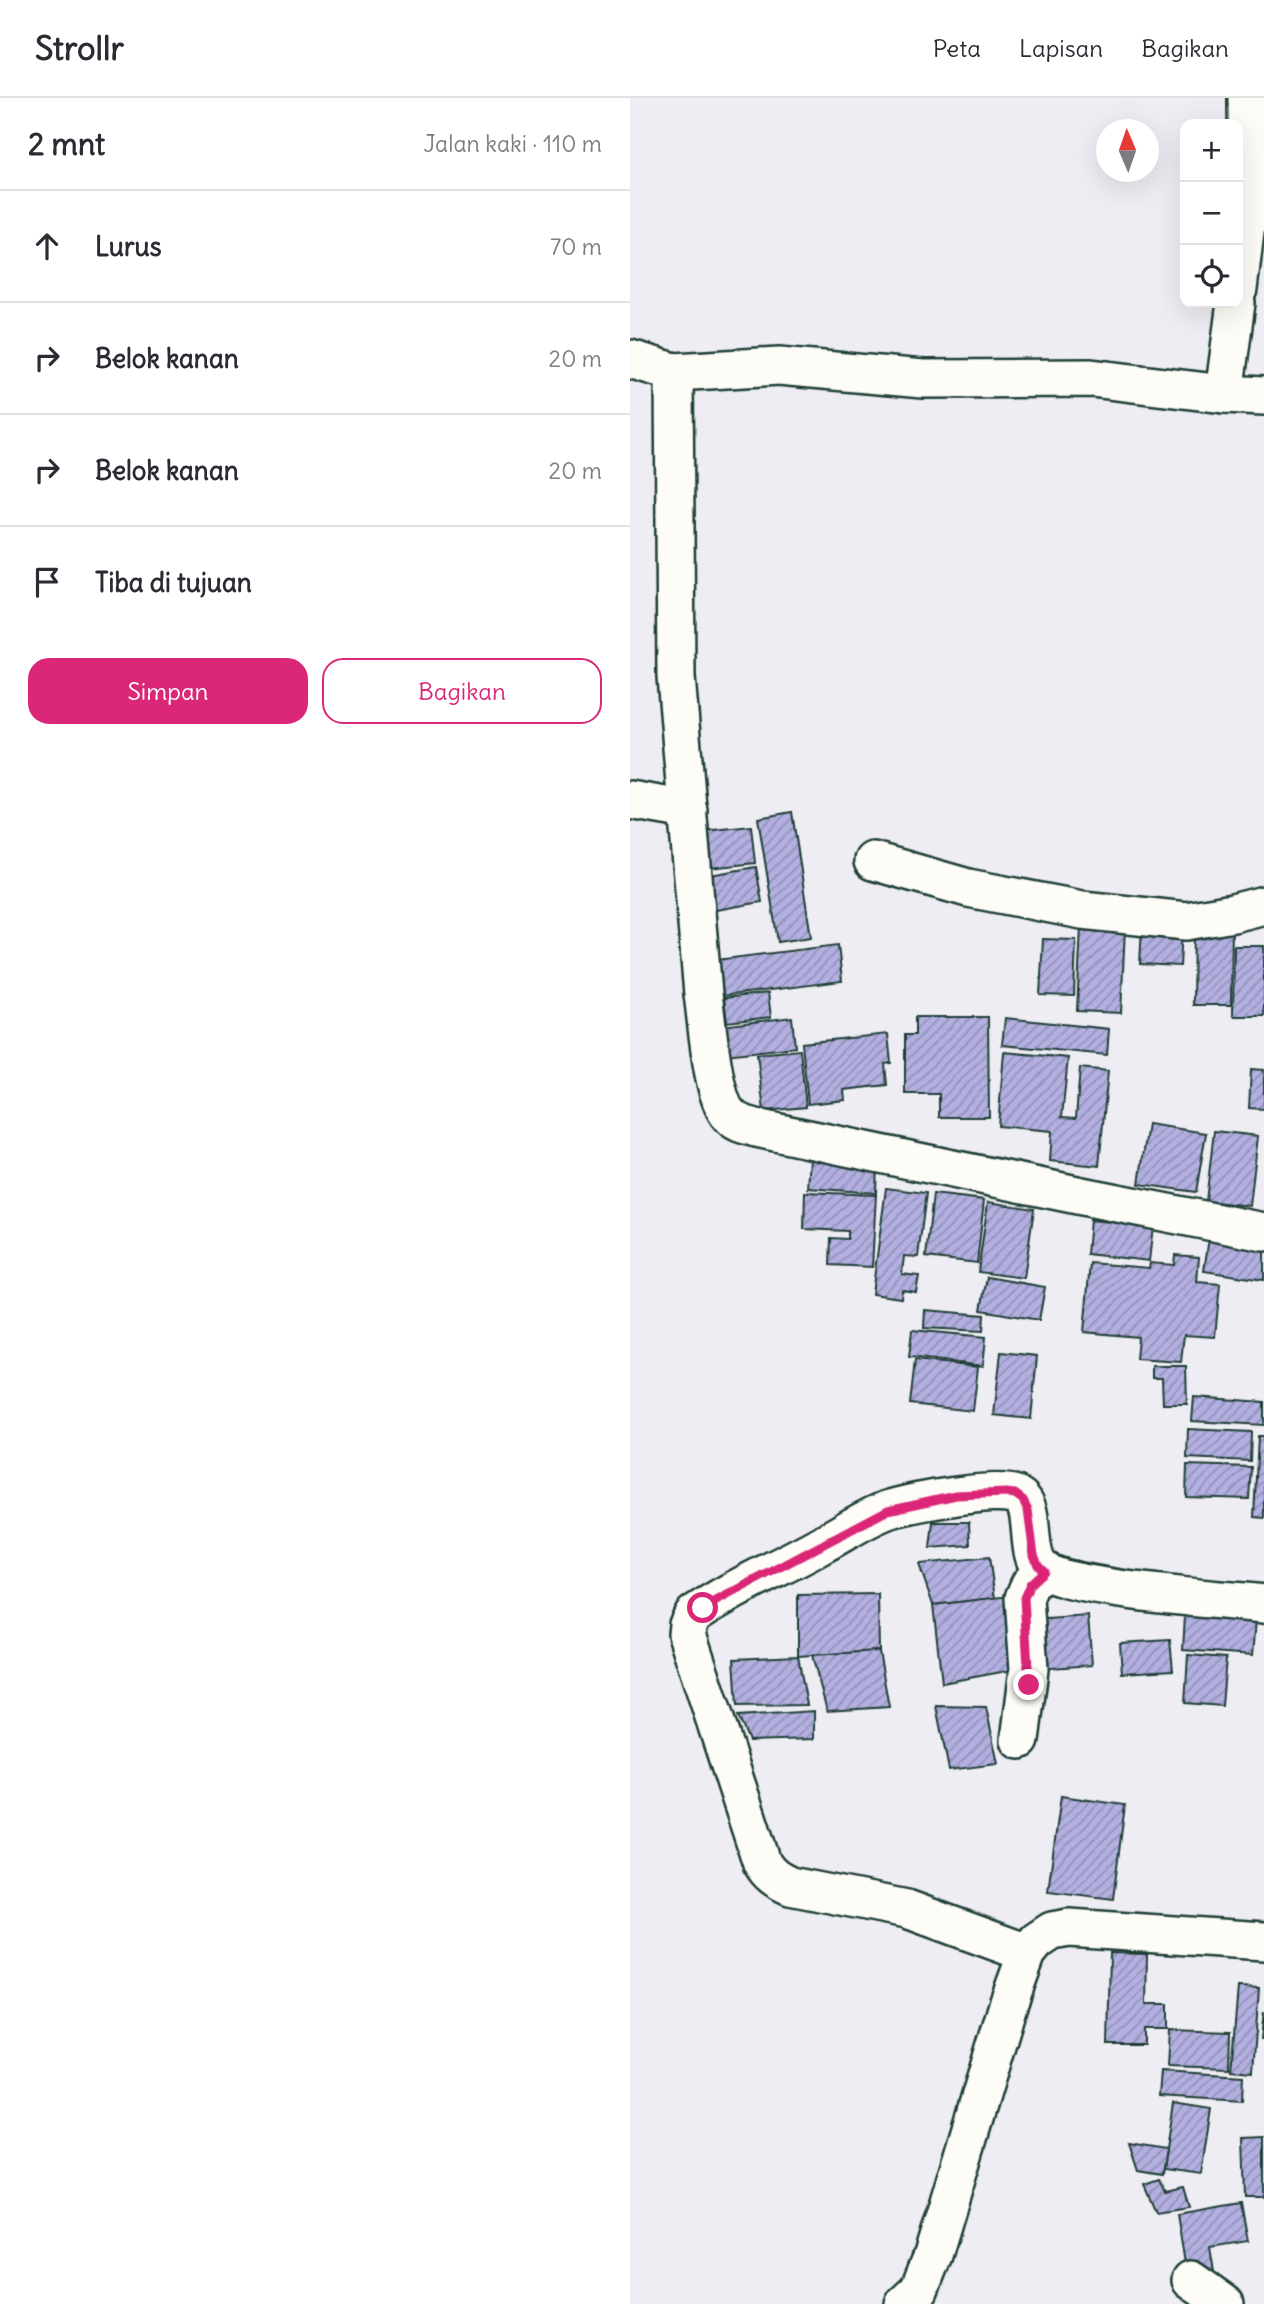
<!DOCTYPE html>
<html lang="id">
<head>
<meta charset="utf-8">
<style>
	:root { --surface:#fff; --page:#f2f2f3; --text:#2b2b33; --muted:#7c7c81; --line:#e1e1e2; --accent:#db2777 }
	body { margin:0; font-family:Delius,sans-serif; background:var(--page); color:var(--text) }
	.controls { position:absolute; right:21px; top:21px; display:grid; overflow:hidden; border-radius:14px; box-shadow:0 7px 28px #0002 }
	.controls button { width:63px; height:63px; display:grid; place-items:center; padding:0; border:0; border-bottom:2px solid var(--line); background:var(--surface); color:var(--text); font:35px sans-serif }
	.compass { position:absolute; left:466px; top:21px; width:63px; height:63px; border-radius:50%; background:var(--surface); box-shadow:0 7px 28px #0002; rotate:358deg }
	.stop { position:absolute; width:21px; height:21px; margin:-16px; border:5px solid #db2777; border-radius:50%; background:#fff }
	.stop.end { background:#db2777; border-color:#fff; box-shadow:0 2px 7px #0008 }
	.list { margin:0; padding:0; list-style:none }
	h2 { display:flex; justify-content:space-between; align-items:center; height:91px; margin:0; padding:0 28px; font-size:30px }
	h2 small { font-size:23px; font-weight:400; color:var(--muted) }
	.list li { display:grid; grid-template-columns:46px 1fr auto; gap:21px; align-items:center; box-sizing:border-box; height:112px; padding:0 28px; border-top:2px solid var(--line) }
	.list b { display:block; font-size:26px; white-space:nowrap }
	.list em { font-size:23px; font-style:normal; color:var(--muted) }
	.actions { display:flex; gap:14px; padding:21px 28px }
	.actions a { flex:1; padding:16px 0; border:2px solid var(--accent); border-radius:21px; text-align:center; font-size:24px; color:var(--accent) }
	.actions .main { background:var(--accent); color:#fff }
	.icon { flex:none; width:38px; height:38px; fill:none; stroke:currentColor; stroke-width:2; stroke-linecap:round; stroke-linejoin:round }
	.map { position:relative; flex:none; width:634px; height:2206px; overflow:hidden }
	header { display:flex; align-items:center; gap:42px; box-sizing:border-box; height:98px; padding:0 35px; background:var(--surface); border-bottom:2px solid var(--line) }
	header strong { font-size:33px }
	nav { display:flex; gap:38px; margin-inline-start:auto; font-size:24px }
	main { display:flex }
	aside { flex:1; background:var(--surface) }
	.map>svg:first-child { display:block }
	.building { fill:url(#building-hatch); stroke:#1f3d34; stroke-width:2 }
	.lines { fill:none; stroke-linecap:round; stroke-linejoin:round }
	.minor-casing { stroke:#1f3d34; stroke-width:42 }
	.minor { stroke:#fdfcf7; stroke-width:37 }
	.route { stroke:#db2777; stroke-width:9 }
</style>
</head>
<body>
<header>
<strong>Strollr</strong>
<nav><a>Peta</a><a>Lapisan</a><a>Bagikan</a></nav>
</header>
<main>
<aside>
<h2>2 mnt<small>Jalan kaki · 110 m</small></h2>
<ul class="list">
<li><svg class="icon" aria-label="ahead" viewBox="0 0 24 24"><path d="M12 20V5M6 11l6-6 6 6"/></svg><div><b>Lurus</b></div><em>70 m</em></li>
<li><svg class="icon" aria-label="right" viewBox="0 0 24 24"><path d="M7 20v-9h11M14 6l5 5-5 5"/></svg><div><b>Belok kanan</b></div><em>20 m</em></li>
<li><svg class="icon" aria-label="right" viewBox="0 0 24 24"><path d="M7 20v-9h11M14 6l5 5-5 5"/></svg><div><b>Belok kanan</b></div><em>20 m</em></li>
<li><svg class="icon" aria-label="arrive" viewBox="0 0 24 24"><path d="M6 21V4h12l-3 4 3 4H6"/></svg><div><b>Tiba di tujuan</b></div></li>
</ul>
<div class="actions"><a class="main">Simpan</a><a>Bagikan</a></div>
</aside>
<div class="map">
<svg width="634" height="2206" viewBox="0 0 634 2206">
	<defs>
		<pattern id="building-hatch" width="6" height="6" patternUnits="userSpaceOnUse" patternTransform="scale(1.75)"><rect width="6" height="6" fill="#b3b0e1"/><path d="M-1 1l2-2M0 6l6-6M5 7l2-2" fill="none" stroke="#9190b7"/></pattern>
	</defs>
	<rect width="100%" height="100%" fill="#eeedf3"/>
	<filter id="ink" filterUnits="userSpaceOnUse"><feTurbulence type="fractalNoise" baseFrequency=".0143" numOctaves="2"/><feDisplacementMap in="SourceGraphic" scale="14" xChannelSelector="R" yChannelSelector="G"/><feConvolveMatrix kernelMatrix="1 2 1 2 8 2 1 2 1" color-interpolation-filters="sRGB"/></filter>
	<g filter="url(#ink)">
		<g class="building">
			<path d="M162 714 181 839 148 844 128 720Z"/>
			<path d="M121 728 125 765 70 771 65 734Z"/>
			<path d="M126 769 132 804 80 813 74 778Z"/>
			<path d="M564 826 602 827 601 907H563Z"/>
			<path d="M451 828 495 830 491 915 447 913Z"/>
			<path d="M512 828 552 830 550 868 510 866Z"/>
			<path d="M413 841 446 842 444 898 410 897Z"/>
			<path d="M208 847 212 883 91 898 86 862Z"/>
			<path d="M604 848H634V918H603Z"/>
			<path d="M138 895 141 919 97 924 94 900Z"/>
			<path d="M162 919 165 949 96 957 92 928Z"/>
			<path d="M285 919H358L359 1019H309V996H275V937H285Z"/>
			<path d="M375 920 479 931 477 957 372 947Z"/>
			<path d="M258 936 261 965 255 966 257 987 214 992 215 1002 178 1006 172 945Z"/>
			<path d="M170 952 176 1009 134 1013 127 956Z"/>
			<path d="M374 954 438 960 432 1019 446 1020 450 970 478 973 469 1068 420 1063 422 1033 368 1028Z"/>
			<path d="M621 971 634 972V1011L619 1010Z"/>
			<path d="M518 1026 576 1035 566 1094 509 1086Z"/>
			<path d="M584 1033 628 1038 620 1108 576 1103Z"/>
			<path d="M180 1060 247 1064 246 1095 178 1090Z"/>
			<path d="M256 1090 296 1095 288 1159 274 1158 272 1176 289 1178 286 1194 272 1192 271 1200 242 1196Z"/>
			<path d="M175 1094 246 1097 242 1169 200 1167 201 1140 218 1141V1133L174 1131Z"/>
			<path d="M303 1096 354 1102 347 1165 296 1159Z"/>
			<path d="M358 1104 404 1111 394 1180 348 1174Z"/>
			<path d="M460 1122 523 1128 519 1163 457 1156Z"/>
			<path d="M580 1133 634 1141V1182L574 1173Z"/>
			<path d="M545 1157 569 1159 567 1184 590 1186 585 1239 554 1237 551 1264 506 1261 508 1239 454 1234 460 1165 519 1170 520 1165 544 1167Z"/>
			<path d="M357 1179 415 1189 409 1222 351 1212Z"/>
			<path d="M295 1212 354 1217 353 1233 294 1230Z"/>
			<path d="M282 1232 356 1239 353 1268 279 1259Z"/>
			<path d="M371 1254 407 1258 401 1321 364 1317Z"/>
			<path d="M285 1262 348 1269 343 1313 280 1306Z"/>
			<path d="M522 1268H556L557 1306H533L532 1280H522Z"/>
			<path d="M564 1299 634 1304V1327L562 1323Z"/>
			<path d="M558 1331 621 1334 620 1363 557 1360Z"/>
			<path d="M628 1338H634V1420L624 1419Z"/>
			<path d="M557 1367 621 1369 619 1401 556 1399Z"/>
			<path d="M303 1424H339L340 1447 300 1450Z"/>
			<path d="M359 1459 365 1500 303 1507 289 1466Z"/>
			<path d="M248 1496 249 1553 168 1558V1497Z"/>
			<path d="M380 1498 388 1571 312 1585 303 1507Z"/>
			<path d="M555 1517 626 1522 623 1557 553 1552Z"/>
			<path d="M458 1518 462 1567 408 1571 404 1522Z"/>
			<path d="M540 1542 543 1572 492 1575 490 1545Z"/>
			<path d="M249 1553 259 1609 197 1613 182 1557Z"/>
			<path d="M558 1557 596 1560 592 1608 555 1605Z"/>
			<path d="M168 1558 177 1607 107 1608 104 1561Z"/>
			<path d="M306 1608 356 1609 368 1666 319 1672Z"/>
			<path d="M184 1613V1641L119 1643 108 1618Z"/>
			<path d="M431 1698 495 1707 483 1801 418 1793Z"/>
			<path d="M480 1855 517 1856 516 1906H538V1931H514V1947H478Z"/>
			<path d="M608 1889 629 1890 623 1974 601 1972Z"/>
			<path d="M634 1913V1942L631 1941Z"/>
			<path d="M540 1932 600 1934 599 1970 538 1968Z"/>
			<path d="M531 1973 613 1978 612 2003 529 1998Z"/>
			<path d="M543 2005 581 2011 571 2076 533 2071Z"/>
			<path d="M634 2039V2099H615L613 2040Z"/>
			<path d="M499 2045 536 2051 532 2076 508 2072Z"/>
			<path d="M529 2081 535 2093 553 2089 559 2109 526 2114 514 2086Z"/>
			<path d="M611 2105 618 2143 580 2149 584 2174 557 2178 547 2116Z"/>
		</g>
		<g class="lines">
			<g class="minor-casing">
				<g id="minor">
					<path d="M608 191 618 110 617 0"/>
					<path d="M0 261 44 274 149 268 293 281 461 280 594 296 634 298"/>
					<path d="M44 274 46 579 73 896C77 922 82 1003 101 1019 108 1026 116 1027 126 1030L452 1098 634 1134"/>
					<path d="M594 296 606 205"/>
					<path d="M0 702 58 712"/>
					<path d="M243 763 338 790 452 812 556 823 603 815 634 807"/>
					<path d="M390 1642 399 1571 394 1500 400 1486 414 1473"/>
					<path d="M397 1855 277 1811 160 1788C147 1782 139 1777 132 1765L57 1536 58 1527 63 1517C102 1490 148 1471 189 1448 210 1437 238 1418 260 1411 281 1405 368 1388 386 1397 408 1407 394 1451 410 1469 429 1491 597 1502 634 1506"/>
					<path d="M561 2182 595 2206"/>
					<path d="M274 2206 289 2192 303 2157 378 1907 397 1855 407 1843 422 1833 439 1830 634 1843"/>
				</g>
			</g>
			<use href="#minor" class="minor"/>
		</g>
	</g>
	<g class="lines" filter="url(#ink)">
		<path class="route" d="M73 1510 258 1412 326 1397 376 1395 385 1396 393 1402 398 1412 404 1457 408 1467 414 1473 400 1486 394 1500 399 1587"/>
	</g>
</svg>
<div class="controls">
<button>+</button>
<button>−</button>
<button><svg class="icon" aria-label="locate" viewBox="0 0 24 24"><circle cx="12" cy="12" r="6"/><path d="M12 2v4M12 18v4M2 12h4M18 12h4"/></svg></button>
</div>
<svg class="compass" viewBox="-18 -18 36 36"><path d="M0-13l5 13h-10z" fill="#e53935"/><path d="M0 13l5-13h-10z" fill="#7c7c81"/></svg>
<div class="stop" style="left:73px;top:1510px"></div>
<div class="stop end" style="left:399px;top:1587px"></div>
</div>
</main>
</body>
</html>
